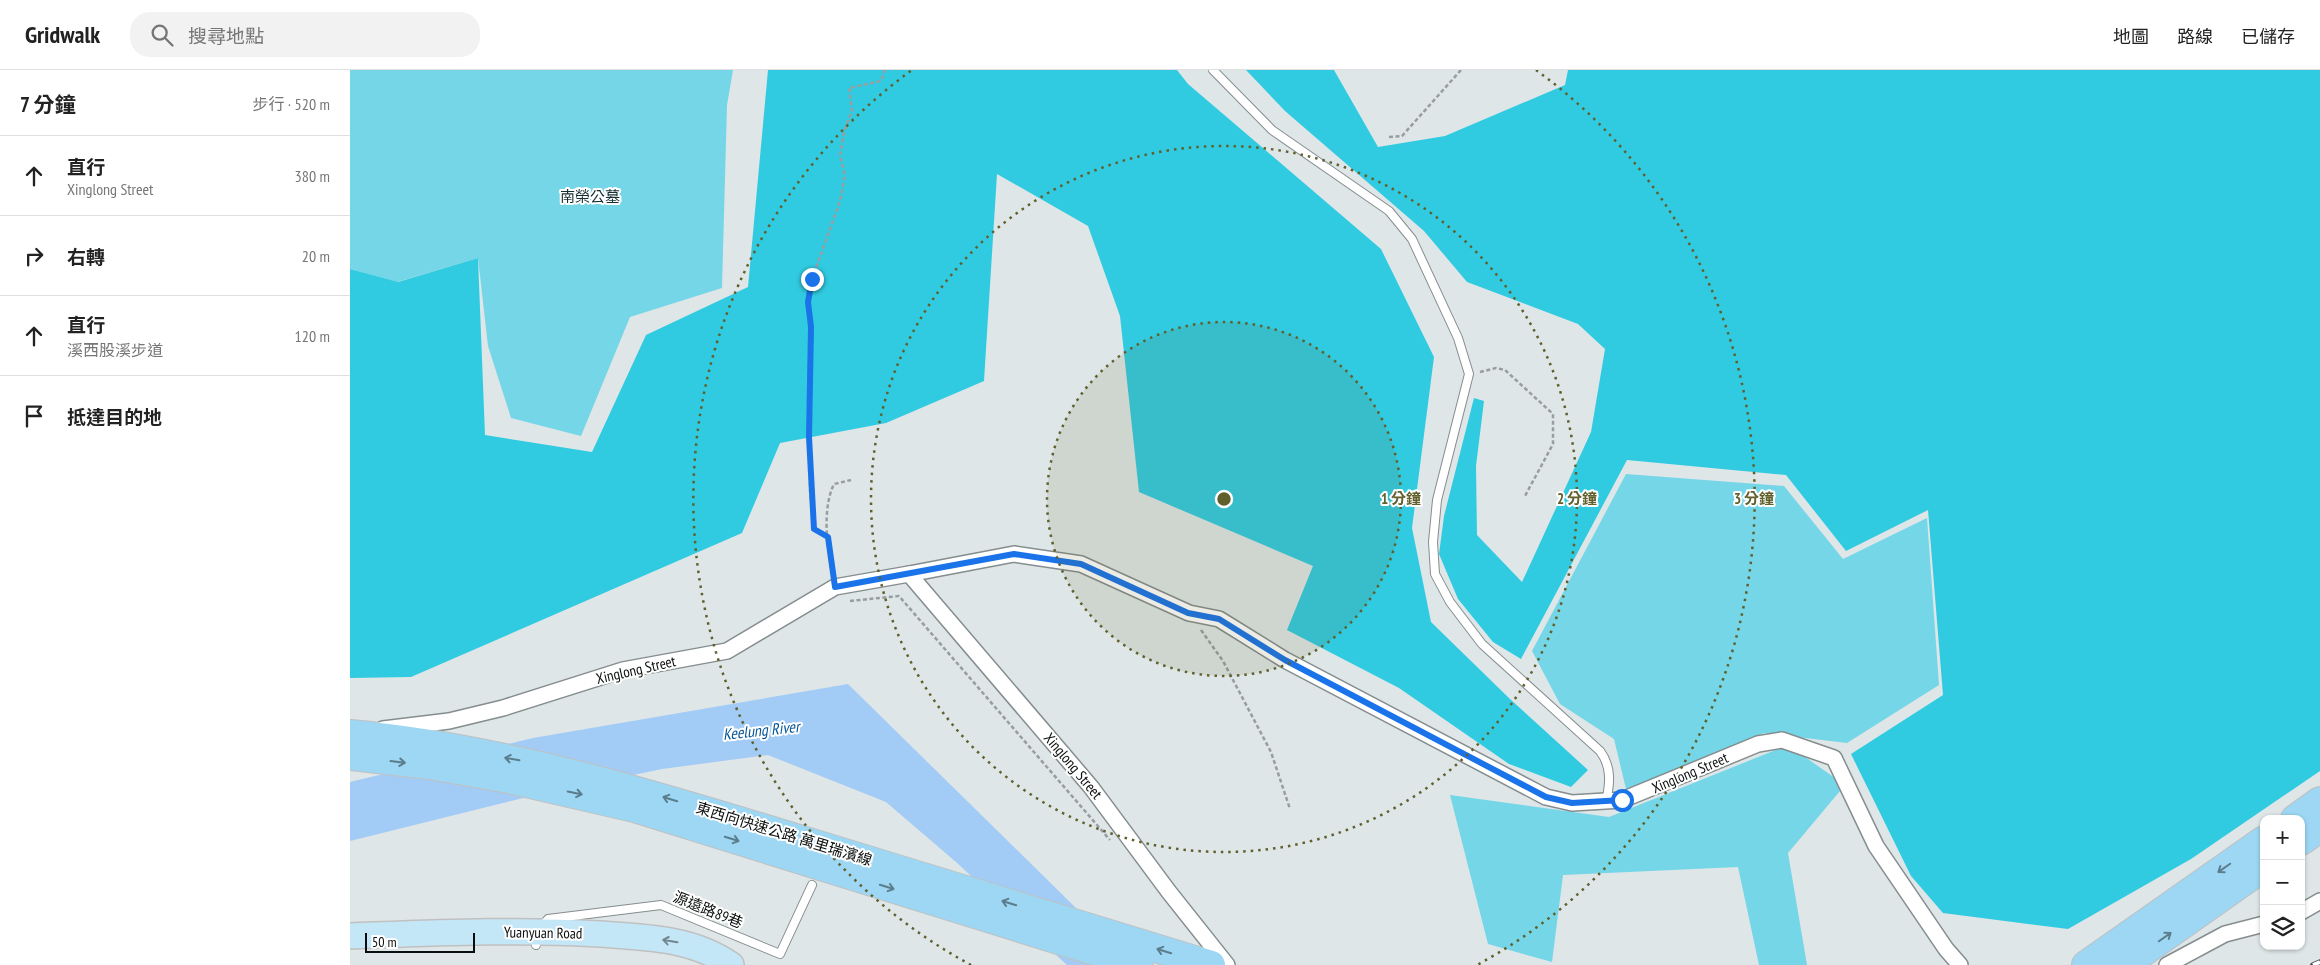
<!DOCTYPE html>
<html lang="zh-TW">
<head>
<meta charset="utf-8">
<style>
	:root { --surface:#fff; --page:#f2f2f2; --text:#222; --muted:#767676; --line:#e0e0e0 }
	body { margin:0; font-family:"PT Sans Narrow","Noto Sans TC",sans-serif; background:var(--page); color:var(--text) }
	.controls { position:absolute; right:15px; bottom:15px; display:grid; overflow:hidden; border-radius:10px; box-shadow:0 1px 4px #0004 }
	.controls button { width:45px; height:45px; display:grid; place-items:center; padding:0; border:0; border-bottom:1px solid var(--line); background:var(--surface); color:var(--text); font:25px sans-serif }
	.scale { position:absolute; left:15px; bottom:12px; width:110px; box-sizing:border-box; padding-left:5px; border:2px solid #0b0e0e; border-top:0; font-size:14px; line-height:18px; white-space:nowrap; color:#0b0e0e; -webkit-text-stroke:4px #fff; paint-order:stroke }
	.stop { position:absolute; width:15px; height:15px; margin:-11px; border:4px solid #1a73e8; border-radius:50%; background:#fff }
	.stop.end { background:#1a73e8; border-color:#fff; box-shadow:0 1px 5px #0008 }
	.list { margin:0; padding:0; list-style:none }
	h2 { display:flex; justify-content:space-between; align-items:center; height:65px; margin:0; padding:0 20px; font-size:21px }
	h2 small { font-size:16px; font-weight:400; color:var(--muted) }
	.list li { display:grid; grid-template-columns:32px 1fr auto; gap:15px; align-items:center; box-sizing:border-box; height:80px; padding:0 20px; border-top:1px solid var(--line) }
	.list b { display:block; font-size:19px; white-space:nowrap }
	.list p { margin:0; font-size:16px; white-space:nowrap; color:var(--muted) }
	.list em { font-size:16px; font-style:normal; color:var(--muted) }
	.icon { flex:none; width:28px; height:28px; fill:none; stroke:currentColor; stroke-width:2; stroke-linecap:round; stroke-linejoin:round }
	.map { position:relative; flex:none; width:1970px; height:895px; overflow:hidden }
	header { display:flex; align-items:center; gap:30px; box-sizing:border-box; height:70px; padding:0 25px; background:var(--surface); border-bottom:1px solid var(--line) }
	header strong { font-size:24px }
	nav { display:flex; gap:28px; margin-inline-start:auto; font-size:18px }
	.search { width:350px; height:45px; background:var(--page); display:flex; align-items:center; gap:12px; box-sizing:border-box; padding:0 18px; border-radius:20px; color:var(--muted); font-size:19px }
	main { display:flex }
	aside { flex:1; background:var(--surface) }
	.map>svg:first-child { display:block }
	.green { fill:#74d6e7 }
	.forest { fill:#31cbe1 }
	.water { fill:#a2cbf6 }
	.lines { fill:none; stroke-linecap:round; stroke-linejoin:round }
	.lane-casing { stroke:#858d8e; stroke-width:10 }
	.street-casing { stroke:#858d8e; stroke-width:18 }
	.primary-casing { stroke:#c0c0c0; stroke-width:28 }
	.highway-casing { stroke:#c0c0c0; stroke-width:30 }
	.path { stroke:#989ea0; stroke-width:2.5; stroke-dasharray:4 2.5; stroke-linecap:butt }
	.lane { stroke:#fff; stroke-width:8 }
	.street { stroke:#fff; stroke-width:15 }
	.primary { stroke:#c4e7f8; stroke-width:25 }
	.highway { stroke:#9dd7f4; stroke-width:28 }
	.rail-casing { stroke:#444849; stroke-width:5.5 }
	.rail { stroke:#fff; stroke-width:4; stroke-dasharray:11; stroke-linecap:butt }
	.oneway { stroke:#5b7d8c }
	.oneway2 { stroke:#71858f }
	.route { stroke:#1a73e8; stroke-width:6 }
	.ring { fill:none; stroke:#61602d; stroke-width:2.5; stroke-dasharray:2.5 5 }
	.labels { text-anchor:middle; stroke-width:4; stroke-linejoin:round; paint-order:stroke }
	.park-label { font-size:15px; fill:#172f33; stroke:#fff }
	.street-label { font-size:15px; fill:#0b0e0e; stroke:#fff }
	.water-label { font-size:16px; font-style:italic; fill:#065796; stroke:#fff }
	.centre { fill:#61602d; stroke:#fff; stroke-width:2.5 }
	.ring-label { font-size:15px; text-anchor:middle; font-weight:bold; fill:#61602d; stroke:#fff; stroke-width:4; stroke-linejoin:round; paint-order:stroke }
</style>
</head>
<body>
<header>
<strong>Gridwalk</strong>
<div class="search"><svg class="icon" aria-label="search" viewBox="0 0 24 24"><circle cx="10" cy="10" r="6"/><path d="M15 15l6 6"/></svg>搜尋地點</div>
<nav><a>地圖</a><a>路線</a><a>已儲存</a></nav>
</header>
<main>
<aside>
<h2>7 分鐘<small>步行 · 520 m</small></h2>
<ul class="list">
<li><svg class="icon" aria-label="ahead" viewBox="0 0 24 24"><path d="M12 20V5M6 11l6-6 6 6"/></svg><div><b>直行</b><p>Xinglong Street</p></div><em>380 m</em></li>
<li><svg class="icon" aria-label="right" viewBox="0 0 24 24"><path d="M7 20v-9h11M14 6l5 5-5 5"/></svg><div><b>右轉</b></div><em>20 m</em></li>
<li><svg class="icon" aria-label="ahead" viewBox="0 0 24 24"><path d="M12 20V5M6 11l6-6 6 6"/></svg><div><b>直行</b><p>溪西股溪步道</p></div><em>120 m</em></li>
<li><svg class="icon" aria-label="arrive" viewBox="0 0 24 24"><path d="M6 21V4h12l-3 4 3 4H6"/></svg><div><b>抵達目的地</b></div></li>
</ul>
</aside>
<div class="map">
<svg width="1970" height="895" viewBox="0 0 1970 895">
	<rect width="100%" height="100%" fill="#dee6e8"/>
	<g class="green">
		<path d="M0 0H383L377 35 372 218 280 247 231 366 161 348 138 276 128 188 47 212 0 199Z"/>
		<path d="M1276 404 1434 416 1493 489 1577 448 1589 615 1497 673 1414 663 1277 723 1264 669 1210 634 1182 581Z"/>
		<path d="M1438 675 1495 715 1438 783 1457 895H1409L1388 797 1213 805 1202 892 1138 874 1100 725 1259 747Z"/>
	</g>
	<g class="forest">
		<path d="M418 0H827L838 14 1031 179 1084 287 1062 458 1081 552 1160 629 1238 700 1221 717 1159 694 1049 618 937 560 963 496 789 422 770 246 738 156 647 104 634 311 536 353 430 373 392 463 61 607 0 608V199L48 212 128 188 135 365 242 382 296 265 398 217Z"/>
		<path d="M896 0H984L1028 77 1095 66 1215 15 1218 0H1970V701L1841 789 1718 859 1593 843 1561 806 1501 684 1593 625 1578 440 1496 481 1436 405 1277 390 1171 589 1143 572 1108 529 1089 484 1094 446 1124 328 1134 331 1126 396 1127 465 1172 512 1241 362 1255 279 1228 254 1117 212 1074 161 935 41Z"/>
	</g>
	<path class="water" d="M498 614 784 895H717L606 792 536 732 418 685 312 699 169 729 0 771V712L183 668Z"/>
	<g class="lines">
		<g class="lane-casing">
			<g id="lane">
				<path d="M863 0 922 60 1039 141 1062 169 1108 268 1119 304 1087 430 1083 472 1085 504 1100 532 1132 574 1250 681C1262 697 1260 714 1256 732"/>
				<path d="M186 875 189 860 198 849 311 835 430 884 462 815"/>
			</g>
		</g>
		<g class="street-casing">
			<g id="street">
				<path d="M559 504 664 484 731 494 839 543 869 549 935 590 1196 727 1222 733 1272 730 1408 674 1432 670 1484 688 1526 776 1596 879 1610 895"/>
				<path d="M33 659 99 651 153 638 273 600 377 581 485 517 559 504 741 717 819 822 877 895"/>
				<path d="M1951 842 1970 831"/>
				<path d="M1817 895 1875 864 1914 854"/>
			</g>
		</g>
		<g class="primary-casing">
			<path id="primary" d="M0 866C83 863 167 859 250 864 295 867 343 868 381 895"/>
		</g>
		<g class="highway-casing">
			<g id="highway">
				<path d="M0 664C154 678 302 724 449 769 586 811 724 853 861 895"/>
				<path d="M0 686 79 695 159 709 284 738 789 895"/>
				<path d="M1945 749 1970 731"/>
				<path d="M1951 771 1970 758"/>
				<path d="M1736 895 1914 770"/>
				<path d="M1775 895 1914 797"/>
			</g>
		</g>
		<g class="path">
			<path d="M1039 67 1052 66 1111 0"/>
			<path d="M1130 302 1146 298 1155 300 1203 344V374L1175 426"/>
			<path d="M478 467 464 459 460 420 461 257 458 232 462 209 490 131 495 105 490 85 494 62 502 40 499 18 531 11 535 0"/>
			<path d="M482 503C477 476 472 439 484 414L501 410"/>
			<path d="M500 531 549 526 760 770"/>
			<path d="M851 560 873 591 921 682 940 739"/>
		</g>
		<use href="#lane" class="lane"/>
		<use href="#street" class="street"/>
		<use href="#primary" class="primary"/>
		<use href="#highway" class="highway"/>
		<g class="rail-casing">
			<path id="rail" d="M1963 895 1970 892"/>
		</g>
		<use href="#rail" class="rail"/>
	</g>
	<defs><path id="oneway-shaft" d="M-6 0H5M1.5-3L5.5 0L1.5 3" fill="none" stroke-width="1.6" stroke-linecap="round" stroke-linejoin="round" transform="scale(1.25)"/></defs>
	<g class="oneway">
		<use href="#oneway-shaft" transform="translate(162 689) rotate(-170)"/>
		<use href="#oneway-shaft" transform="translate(48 692) rotate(7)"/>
		<use href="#oneway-shaft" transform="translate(225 723) rotate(12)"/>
		<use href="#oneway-shaft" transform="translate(320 729) rotate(-163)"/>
		<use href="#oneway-shaft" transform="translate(382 769) rotate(17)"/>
		<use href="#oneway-shaft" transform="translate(1874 798) rotate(145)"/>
		<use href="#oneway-shaft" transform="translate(537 817) rotate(17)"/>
		<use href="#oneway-shaft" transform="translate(659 833) rotate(-163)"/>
		<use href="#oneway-shaft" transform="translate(1815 867) rotate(-35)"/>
		<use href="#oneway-shaft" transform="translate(814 881) rotate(-163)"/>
	</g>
	<use class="oneway2" href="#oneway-shaft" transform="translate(320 871) rotate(-171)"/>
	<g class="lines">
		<path class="route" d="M462 209 458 232 461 257 459 367 464 459 478 467 485 517 664 484 731 494 838 543 869 549 935 590 1196 727 1222 733 1272 730"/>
	</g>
	<circle cx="874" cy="429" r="177" fill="#61602d" fill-opacity=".12"/>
	<g class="ring">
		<circle cx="874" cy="429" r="177"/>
		<circle cx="874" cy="429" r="353"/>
		<path d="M621 895A530 530 0 0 1 562 0M1186 0A530 530 0 0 1 1127 895"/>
	</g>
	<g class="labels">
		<g class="park-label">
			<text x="240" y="132">南榮公墓</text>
		</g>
		<g class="street-label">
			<text transform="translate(286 600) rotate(-13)" y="5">Xinglong Street</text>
			<text transform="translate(723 696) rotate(50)" y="5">Xinglong Street</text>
			<text transform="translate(1340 703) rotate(-23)" y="5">Xinglong Street</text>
			<text transform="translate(434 764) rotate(17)" y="5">東西向快速公路 萬里瑞濱線</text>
			<text transform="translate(358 840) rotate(22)" y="5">源遠路89巷</text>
			<text transform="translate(193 863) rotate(1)" y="5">Yuanyuan Road</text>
		</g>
		<g class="water-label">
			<text transform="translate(411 660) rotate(-6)" y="6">Keelung River</text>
		</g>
	</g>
	<circle cx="874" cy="429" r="8" class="centre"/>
	<g class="ring-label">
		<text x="1051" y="434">1 分鐘</text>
		<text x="1227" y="434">2 分鐘</text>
		<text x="1404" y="434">3 分鐘</text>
	</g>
</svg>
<div class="controls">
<button>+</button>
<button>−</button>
<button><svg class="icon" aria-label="layers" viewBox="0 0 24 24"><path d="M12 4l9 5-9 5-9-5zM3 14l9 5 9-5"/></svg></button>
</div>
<div class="scale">50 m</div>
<div class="stop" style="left:1272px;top:730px"></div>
<div class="stop end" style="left:462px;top:209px"></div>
</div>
</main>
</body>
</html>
